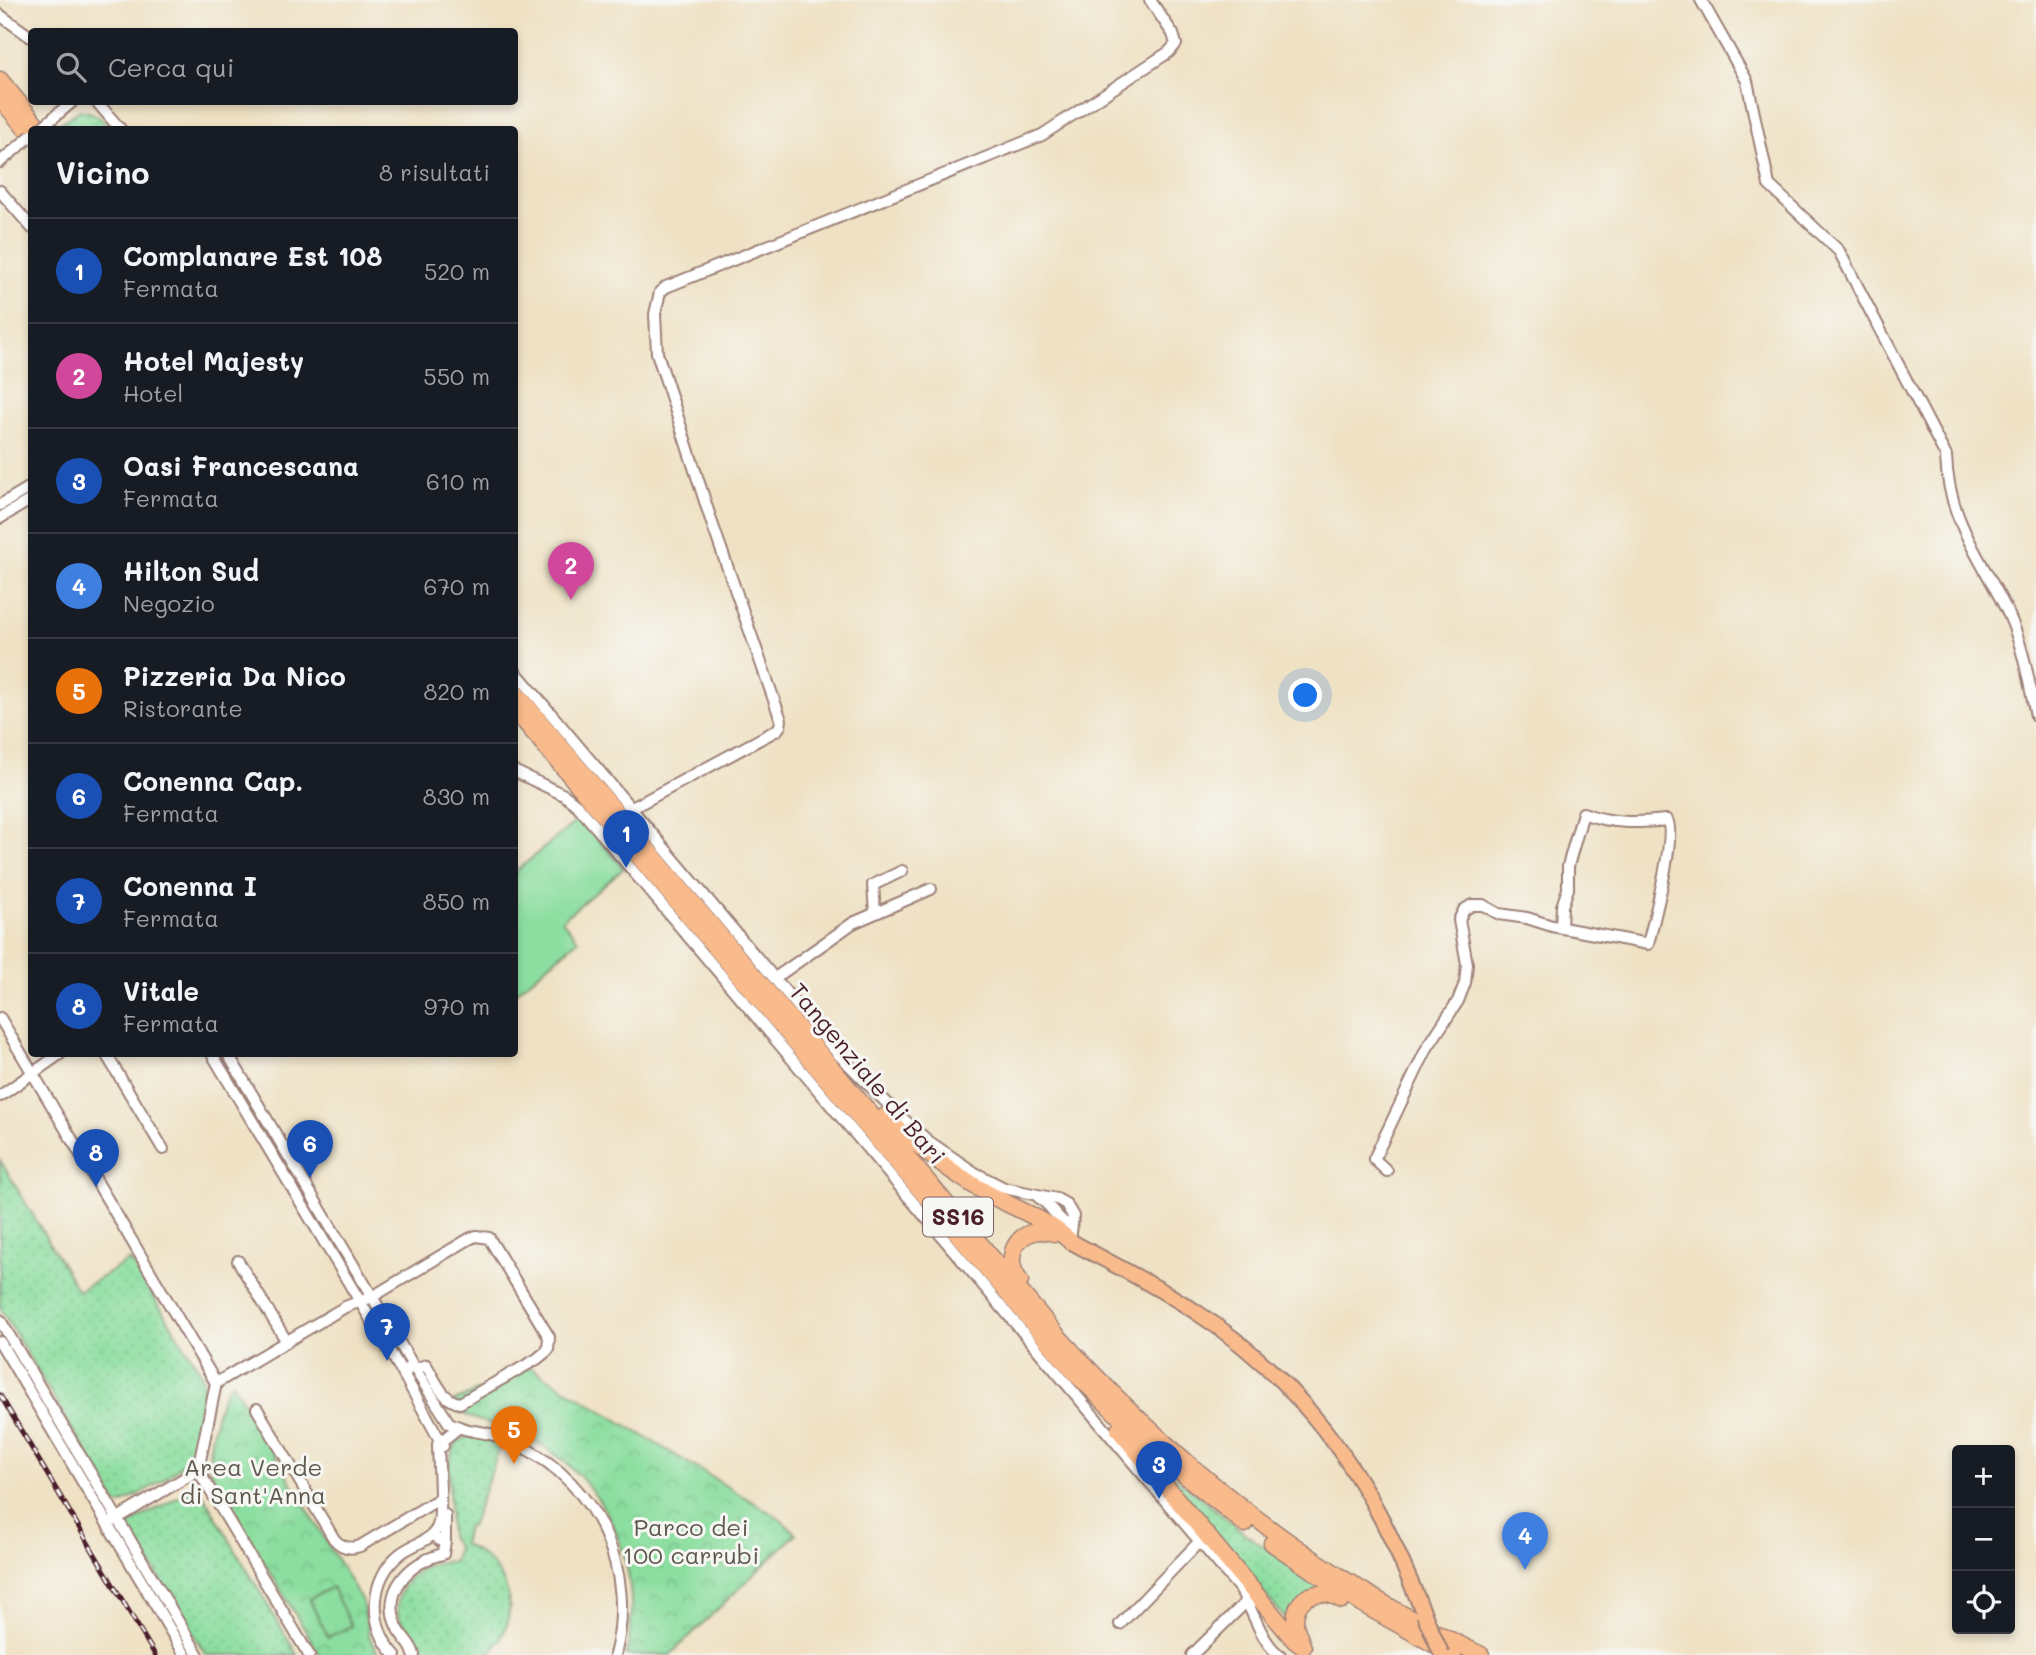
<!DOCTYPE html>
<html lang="it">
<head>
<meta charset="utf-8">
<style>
	:root { --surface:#171b24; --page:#20242c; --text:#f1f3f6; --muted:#9ea1a6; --line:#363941; --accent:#0b8043 }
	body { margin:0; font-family:Mali,sans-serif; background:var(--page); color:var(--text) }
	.controls { position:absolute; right:21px; bottom:21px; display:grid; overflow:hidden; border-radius:7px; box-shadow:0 4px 10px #0003 }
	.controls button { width:63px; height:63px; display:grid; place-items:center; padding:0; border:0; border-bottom:2px solid var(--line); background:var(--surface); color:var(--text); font:35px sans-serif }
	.you { position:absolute; left:1306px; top:696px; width:24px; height:24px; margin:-18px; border:5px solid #fff; border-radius:50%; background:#1a73e8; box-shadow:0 0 0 10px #1a73e833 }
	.badge { display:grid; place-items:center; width:46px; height:46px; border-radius:50%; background:var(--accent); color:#fff; font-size:23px; font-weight:700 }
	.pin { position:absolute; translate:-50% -58px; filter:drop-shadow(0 2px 4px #0008) }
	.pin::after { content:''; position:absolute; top:37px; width:24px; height:21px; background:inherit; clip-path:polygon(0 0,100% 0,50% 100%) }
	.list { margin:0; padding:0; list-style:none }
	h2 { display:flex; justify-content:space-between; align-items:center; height:91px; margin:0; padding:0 28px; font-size:30px }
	h2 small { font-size:23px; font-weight:400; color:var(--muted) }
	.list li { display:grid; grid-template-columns:46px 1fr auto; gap:21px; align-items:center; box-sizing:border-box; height:105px; padding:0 28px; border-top:2px solid var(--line) }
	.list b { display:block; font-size:26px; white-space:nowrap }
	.list p { margin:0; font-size:23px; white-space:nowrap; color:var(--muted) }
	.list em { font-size:23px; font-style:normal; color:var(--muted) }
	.icon { flex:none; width:38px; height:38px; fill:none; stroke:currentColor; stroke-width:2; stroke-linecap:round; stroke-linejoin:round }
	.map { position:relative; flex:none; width:2036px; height:1655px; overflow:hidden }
	.search { position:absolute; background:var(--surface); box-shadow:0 4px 10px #0003; left:28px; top:28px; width:490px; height:77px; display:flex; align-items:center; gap:18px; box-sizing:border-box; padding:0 24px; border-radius:7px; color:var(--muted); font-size:26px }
	.panel { position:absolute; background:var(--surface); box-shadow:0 4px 10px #0003; left:28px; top:126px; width:490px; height:931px; border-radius:7px }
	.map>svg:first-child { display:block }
	.grass { fill:url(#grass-dots); stroke:#6a7e65; stroke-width:2 }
	.park { fill:url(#park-crowns); stroke:#6a7e65; stroke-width:2 }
	.garden { fill:#8bde9f; stroke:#6a7e65; stroke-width:2 }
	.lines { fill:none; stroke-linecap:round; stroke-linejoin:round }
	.minor-casing { stroke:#9c8077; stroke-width:14 }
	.major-casing { stroke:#9c8077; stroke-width:18 }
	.highway-casing { stroke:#9c8077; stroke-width:19 }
	.minor { stroke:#fff; stroke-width:10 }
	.major { stroke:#fabb8c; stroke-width:14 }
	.highway { stroke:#fabb8c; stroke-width:16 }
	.rail-casing { stroke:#4a1f2b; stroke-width:5 }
	.rail { stroke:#f6f6f2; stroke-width:2.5; stroke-dasharray:8; stroke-linecap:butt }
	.minor-bridge-casing { stroke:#9c8077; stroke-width:14; stroke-linecap:butt }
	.major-bridge-casing { stroke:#9c8077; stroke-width:18; stroke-linecap:butt }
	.minor-bridge { stroke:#fff; stroke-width:10 }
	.major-bridge { stroke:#fabb8c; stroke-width:14 }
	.labels { text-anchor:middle; stroke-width:6; stroke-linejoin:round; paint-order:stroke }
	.shield { fill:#f6f6f2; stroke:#7e6067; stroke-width:2 }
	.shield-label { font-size:23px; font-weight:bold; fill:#4a1f2b }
	.street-label { font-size:24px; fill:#4a1f2b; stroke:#f6f6f2 }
	.park-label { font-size:24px; fill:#5e584e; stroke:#f6f6f2 }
</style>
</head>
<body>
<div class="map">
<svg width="2036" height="1655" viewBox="0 0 2036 1655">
	<defs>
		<pattern id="grass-dots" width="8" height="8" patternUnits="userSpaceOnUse" patternTransform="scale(1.75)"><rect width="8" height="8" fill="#8bde9f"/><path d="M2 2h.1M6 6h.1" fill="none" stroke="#79be89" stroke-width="1.8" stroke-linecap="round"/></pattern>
		<pattern id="park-crowns" width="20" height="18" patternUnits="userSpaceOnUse" patternTransform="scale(1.75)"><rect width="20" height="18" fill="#8bde9f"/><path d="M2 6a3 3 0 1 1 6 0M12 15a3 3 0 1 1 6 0" fill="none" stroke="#79be89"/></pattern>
	</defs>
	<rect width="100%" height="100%" fill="#f6f6f2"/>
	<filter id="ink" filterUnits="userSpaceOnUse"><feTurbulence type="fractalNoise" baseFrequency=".0143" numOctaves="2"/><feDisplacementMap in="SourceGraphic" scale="14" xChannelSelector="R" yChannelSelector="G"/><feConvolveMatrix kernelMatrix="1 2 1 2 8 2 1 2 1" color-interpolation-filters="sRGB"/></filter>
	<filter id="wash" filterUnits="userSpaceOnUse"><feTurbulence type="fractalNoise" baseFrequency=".00686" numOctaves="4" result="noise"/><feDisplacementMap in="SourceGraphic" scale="28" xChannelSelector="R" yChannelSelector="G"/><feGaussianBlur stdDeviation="1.57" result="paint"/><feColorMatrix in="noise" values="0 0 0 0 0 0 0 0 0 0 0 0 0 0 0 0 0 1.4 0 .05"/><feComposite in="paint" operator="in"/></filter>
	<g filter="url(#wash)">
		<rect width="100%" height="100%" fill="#efe1c3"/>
		<g class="grass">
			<path d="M80 110C96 112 101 118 111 129H54L53 128Z"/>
			<path d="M0 1160 78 1291 130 1260 199 1369C206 1388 205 1404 201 1423 190 1473 160 1481 120 1505L117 1504 0 1308Z"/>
			<path d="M469 1436H478L502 1442 471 1527 467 1526 463 1544C509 1564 527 1617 488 1655H420C419 1641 403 1632 399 1618 390 1585 424 1557 454 1562L457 1547 450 1537 449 1460 457 1442Z"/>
			<path d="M1142 1450 1244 1533 1322 1587 1291 1625Z"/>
			<path d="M198 1486 297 1655H206L127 1525Z"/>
		</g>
		<g class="park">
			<path d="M530 1367 779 1518 796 1534 670 1655H626C646 1569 608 1477 527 1437 501 1424 470 1423 448 1404Z"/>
			<path d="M232 1383 362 1601 370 1638 379 1655H320L222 1493C217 1485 212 1477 210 1468 207 1450 218 1393 232 1383Z"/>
		</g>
		<g class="garden">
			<path d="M581 817 624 868 562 920 578 940 515 993V872Z"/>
			<path d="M332 1587 351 1626 328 1637 309 1599Z"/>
		</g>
	</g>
	<g filter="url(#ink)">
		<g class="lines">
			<g class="minor-casing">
				<g id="minor">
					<path d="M1701 0 1747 81 1769 185 1839 251 1946 456C1948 520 1981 558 2008 613 2023 645 2029 682 2036 716"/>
					<path d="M0 15 32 38"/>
					<path d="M97 102 121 130"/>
					<path d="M60 112 72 102"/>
					<path d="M0 162 12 152"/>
					<path d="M0 191 32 228"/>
					<path d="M0 505 32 486"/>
					<path d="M0 518 32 499"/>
					<path d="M514 670 839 1055 901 1117 928 1141 975 1173 1004 1188 1057 1199 1066 1204 1073 1216 1070 1241"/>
					<path d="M514 771 564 795 578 806 1240 1589C1252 1607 1262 1645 1280 1655"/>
					<path d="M632 808 777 730 780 726 781 720 712 523 657 353 655 314 660 292 666 287 1042 135 1169 52 1176 44 1173 34 1150 0"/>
					<path d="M875 913 873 885 902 871"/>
					<path d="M775 978 853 923 931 889"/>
					<path d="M0 1018 216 1383"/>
					<path d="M106 1054 163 1149"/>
					<path d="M212 1054 404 1375 443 1446"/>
					<path d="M228 1054 415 1369 449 1423 459 1427"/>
					<path d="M0 1096 60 1054"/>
					<path d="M1387 1171 1374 1159 1427 1048 1458 1001 1465 983 1467 964 1459 920 1464 910 1472 905H1483L1499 914 1527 918 1552 926 1648 944C1653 923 1677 834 1667 820 1637 823 1611 824 1583 813L1568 866V889L1562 906 1561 928"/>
					<path d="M1038 1197C1052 1205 1055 1219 1071 1227"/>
					<path d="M238 1261 287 1342"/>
					<path d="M0 1320 198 1655"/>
					<path d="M0 1342 185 1655"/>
					<path d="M257 1409 334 1539C341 1547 349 1550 360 1546L439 1499"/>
					<path d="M198 1470 309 1655"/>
					<path d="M445 1515V1541"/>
					<path d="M108 1524 198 1470 216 1383 345 1307 372 1297 469 1239 476 1236 489 1238 549 1337 548 1350 537 1359 460 1403C442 1401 435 1379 426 1365L415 1369 408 1368 404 1375"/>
					<path d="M1120 1624 1200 1541"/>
					<path d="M395 1655C368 1627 369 1579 400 1554 413 1543 432 1542 438 1526 443 1514 438 1460 438 1444L459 1427C468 1431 476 1431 485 1433 498 1435 509 1440 521 1446 598 1485 637 1571 615 1655"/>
					<path d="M414 1655C412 1644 402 1638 397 1627 381 1590 410 1562 443 1554L445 1541 439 1540"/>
					<path d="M1192 1655 1248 1600"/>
				</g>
			</g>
			<g class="major-casing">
				<path id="major" d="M1070 1241C1112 1264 1156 1285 1196 1312 1274 1362 1337 1434 1380 1516 1397 1548 1410 1581 1424 1614"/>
			</g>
			<g class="highway-casing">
				<g id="highway">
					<path d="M0 80 41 130"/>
					<path d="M0 98 32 136"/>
					<path d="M514 691 1056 1334C1176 1467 1319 1578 1481 1655"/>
					<path d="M514 709 1076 1374 1155 1451 1245 1524"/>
					<path d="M884 1117C915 1144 949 1171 985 1192 1013 1208 1047 1219 1070 1241"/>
					<path d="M1020 1281C999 1254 1022 1223 1054 1233"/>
					<path d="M1119 1430 1294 1640 1303 1647"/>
					<path d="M1272 1543 1357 1601 1453 1655"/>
					<path d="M1302 1645C1300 1638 1296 1630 1295 1624 1294 1594 1320 1587 1342 1600"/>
				</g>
			</g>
			<use href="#minor" class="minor"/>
			<use href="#major" class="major"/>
			<use href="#highway" class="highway"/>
			<g class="rail-casing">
				<path id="rail" d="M0 1395 155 1655"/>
			</g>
			<use href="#rail" class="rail"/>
			<g class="minor-bridge-casing">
				<g id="minor-bridge">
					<path d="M39 130 60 112"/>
					<path d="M12 152 32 135"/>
				</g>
			</g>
			<g class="major-bridge-casing">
				<path id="major-bridge" d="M1424 1614 1442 1655"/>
			</g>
			<use href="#minor-bridge" class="minor-bridge"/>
			<use href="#major-bridge" class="major-bridge"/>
		</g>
	</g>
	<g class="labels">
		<rect class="shield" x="923" y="1197.5" width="70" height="39" rx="5"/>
		<g class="shield-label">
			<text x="958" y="1225">SS16</text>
		</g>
		<g class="street-label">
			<text transform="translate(867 1074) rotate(50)" y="8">Tangenziale di Bari</text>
		</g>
		<g class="park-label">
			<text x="253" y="1476">Area Verde<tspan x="253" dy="28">di Sant'Anna</tspan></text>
			<text x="691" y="1536">Parco dei<tspan x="691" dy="28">100 carrubi</tspan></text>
		</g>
	</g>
</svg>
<div class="controls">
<button>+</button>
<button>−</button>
<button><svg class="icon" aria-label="locate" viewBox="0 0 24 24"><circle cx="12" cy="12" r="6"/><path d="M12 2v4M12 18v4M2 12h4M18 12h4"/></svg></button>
</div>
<div class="you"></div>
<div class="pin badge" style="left:626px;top:868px;background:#1a4fb4">1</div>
<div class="pin badge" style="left:571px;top:600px;background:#d1479c">2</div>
<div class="pin badge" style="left:1159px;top:1499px;background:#1a4fb4">3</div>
<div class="pin badge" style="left:1525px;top:1570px;background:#3f7fe0">4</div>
<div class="pin badge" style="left:514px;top:1464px;background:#e8710a">5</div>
<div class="pin badge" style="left:310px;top:1178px;background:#1a4fb4">6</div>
<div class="pin badge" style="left:387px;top:1361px;background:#1a4fb4">7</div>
<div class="pin badge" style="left:96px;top:1187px;background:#1a4fb4">8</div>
<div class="search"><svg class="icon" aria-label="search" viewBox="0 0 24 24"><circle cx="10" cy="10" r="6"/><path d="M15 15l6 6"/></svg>Cerca qui</div>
<section class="panel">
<h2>Vicino<small>8 risultati</small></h2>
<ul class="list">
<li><span class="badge" style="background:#1a4fb4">1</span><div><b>Complanare Est 108</b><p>Fermata</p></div><em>520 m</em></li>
<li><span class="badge" style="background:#d1479c">2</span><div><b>Hotel Majesty</b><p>Hotel</p></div><em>550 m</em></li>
<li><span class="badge" style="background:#1a4fb4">3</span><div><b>Oasi Francescana</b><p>Fermata</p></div><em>610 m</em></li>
<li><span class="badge" style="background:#3f7fe0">4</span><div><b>Hilton Sud</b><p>Negozio</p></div><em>670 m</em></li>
<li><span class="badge" style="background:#e8710a">5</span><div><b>Pizzeria Da Nico</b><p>Ristorante</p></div><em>820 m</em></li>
<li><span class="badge" style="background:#1a4fb4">6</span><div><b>Conenna Cap.</b><p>Fermata</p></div><em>830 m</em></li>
<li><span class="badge" style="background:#1a4fb4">7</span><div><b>Conenna I</b><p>Fermata</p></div><em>850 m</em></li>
<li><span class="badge" style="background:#1a4fb4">8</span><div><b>Vitale</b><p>Fermata</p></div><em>970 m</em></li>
</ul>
</section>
</div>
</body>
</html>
